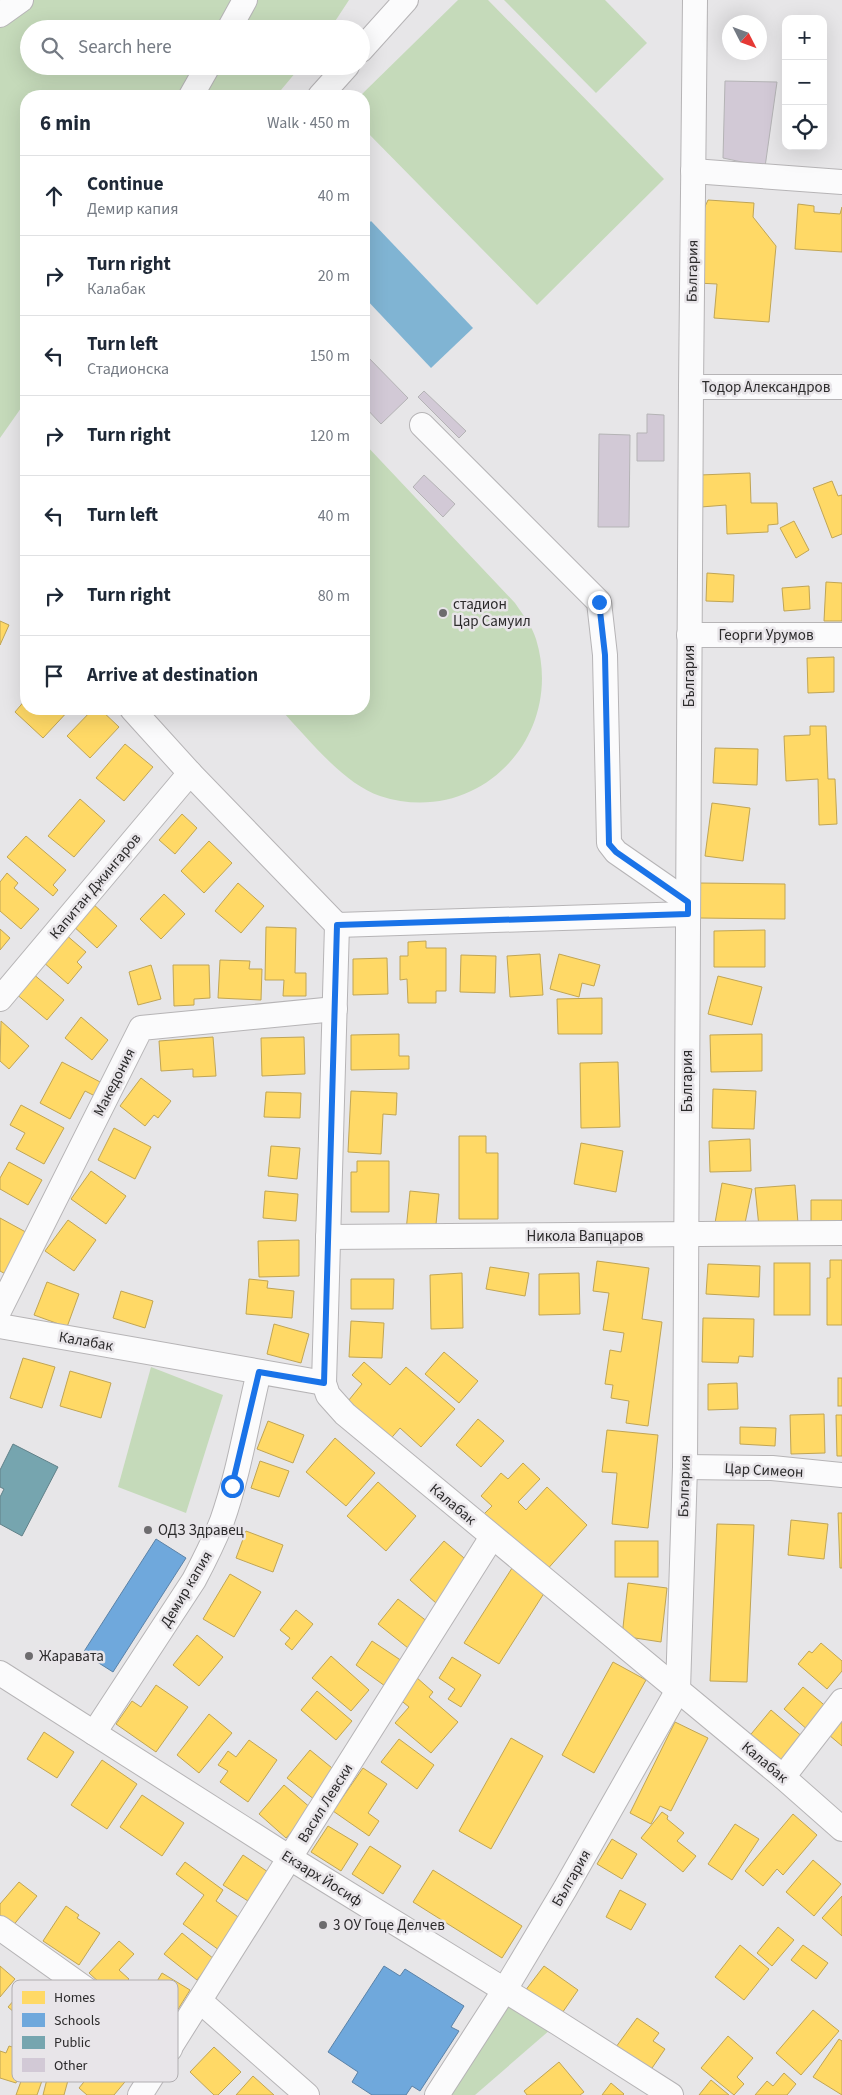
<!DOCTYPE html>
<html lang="en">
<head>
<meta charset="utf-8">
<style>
	:root { --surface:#fff; --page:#f2f2f3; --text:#1f2937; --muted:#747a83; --line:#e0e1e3 }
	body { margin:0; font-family:"Source Sans 3",sans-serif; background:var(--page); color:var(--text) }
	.controls { position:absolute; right:15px; top:15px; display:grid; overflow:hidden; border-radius:10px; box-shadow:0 5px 20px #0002 }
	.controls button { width:45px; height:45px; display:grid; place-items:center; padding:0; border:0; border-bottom:1px solid var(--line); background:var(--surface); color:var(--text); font:25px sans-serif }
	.compass { position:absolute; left:722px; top:15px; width:45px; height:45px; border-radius:50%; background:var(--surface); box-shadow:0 5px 20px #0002; rotate:132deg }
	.stop { position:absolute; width:15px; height:15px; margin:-11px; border:4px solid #1a73e8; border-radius:50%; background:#fff }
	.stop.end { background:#1a73e8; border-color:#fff; box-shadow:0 1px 5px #0008 }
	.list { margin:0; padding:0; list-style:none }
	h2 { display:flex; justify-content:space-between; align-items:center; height:65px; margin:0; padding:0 20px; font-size:21px }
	h2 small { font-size:16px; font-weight:400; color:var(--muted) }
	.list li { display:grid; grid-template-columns:32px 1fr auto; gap:15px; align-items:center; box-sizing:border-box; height:80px; padding:0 20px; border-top:1px solid var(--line) }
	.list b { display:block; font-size:19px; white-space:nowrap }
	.list p { margin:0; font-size:16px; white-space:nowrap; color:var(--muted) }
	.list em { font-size:16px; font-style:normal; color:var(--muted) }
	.icon { flex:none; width:28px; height:28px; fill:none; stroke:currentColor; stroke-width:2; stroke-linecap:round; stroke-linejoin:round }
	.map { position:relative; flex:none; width:842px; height:2095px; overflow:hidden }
	.search { position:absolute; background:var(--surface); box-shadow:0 5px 20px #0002; left:20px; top:20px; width:350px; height:55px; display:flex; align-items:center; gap:12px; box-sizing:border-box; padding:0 18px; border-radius:28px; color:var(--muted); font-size:19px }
	.panel { position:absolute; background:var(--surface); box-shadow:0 5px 20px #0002; left:20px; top:90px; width:350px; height:625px; border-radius:20px }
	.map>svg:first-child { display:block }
	.green { fill:#c5daba }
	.water { fill:#80b4d3 }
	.homes { fill:#ffd966; stroke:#c0a555 }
	.schools { fill:#6fa8dc; stroke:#5b82a7 }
	.public { fill:#76a5af; stroke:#608088 }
	.building { fill:#d2c9d6; stroke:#b4b3b5 }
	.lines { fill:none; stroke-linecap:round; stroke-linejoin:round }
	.minor-casing { stroke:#b6b4b6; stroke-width:26 }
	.minor { stroke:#fbfbfc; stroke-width:24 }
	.route { stroke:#1a73e8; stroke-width:6 }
	.poi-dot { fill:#6d6c6e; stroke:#e8e5e9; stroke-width:2 }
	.labels { text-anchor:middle; stroke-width:5; stroke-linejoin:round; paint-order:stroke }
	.street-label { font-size:15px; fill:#2c2b2c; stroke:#e8e5e9 }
	.poi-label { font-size:15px; fill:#2c2b2c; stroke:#e8e5e9; text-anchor:start }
	.key { fill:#e8e5e9; stroke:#b0adb0; stroke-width:1 }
	.key-label { font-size:14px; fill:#2c2b2c }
</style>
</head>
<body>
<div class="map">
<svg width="842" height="2095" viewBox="0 0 842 2095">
	<rect width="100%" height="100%" fill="#e7e6e8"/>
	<g class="green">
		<path d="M0 0H349L330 29H29V66H301L276 96H26V401L0 438Z"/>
		<path d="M458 0H488L664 179 537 305 364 129V96H360Z"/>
		<path d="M504 0H605L647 43 596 93Z"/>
		<path d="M364 443 515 603C523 615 532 626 536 639 566 737 478 828 380 796 342 783 307 737 280 709H364Z"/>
		<path d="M151 1367 223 1395 186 1513 118 1487Z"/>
		<path d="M504 1991 558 2023 475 2095H437Z"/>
	</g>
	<path class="water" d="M371 221 473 328 431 368 364 297V228Z"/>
	<g class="homes">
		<path d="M708 200 754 203 753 217 776 246 769 322 714 318 717 284 697 283 703 211Z"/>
		<path d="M798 204 814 206V212L840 214 842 207V252L795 249Z"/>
		<path d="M750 473 751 503H777L778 524 768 525V532L727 534 726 505 701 507 700 475Z"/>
		<path d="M832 481 838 496 842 495V534L832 538 813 488Z"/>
		<path d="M794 521 809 550 796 558 780 528Z"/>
		<path d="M707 573 734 575 733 602 706 601Z"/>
		<path d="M826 582 842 583V621H824Z"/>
		<path d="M809 586 810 609 784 611 782 588Z"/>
		<path d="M0 621 9 625 0 645Z"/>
		<path d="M834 657V692L808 693 807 658Z"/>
		<path d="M26 699V709H70L43 738 15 712Z"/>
		<path d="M93 709H100L119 727 90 758 67 736Z"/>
		<path d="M810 726H826L828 779H835L837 824 819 825 818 779 786 781 784 736 810 735Z"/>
		<path d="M125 744 153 767 124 801 96 778Z"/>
		<path d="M715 748 758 749 757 785 713 783Z"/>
		<path d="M80 799 105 821 74 857 48 836Z"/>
		<path d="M712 803 750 808 743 861 705 856Z"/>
		<path d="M182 814 197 828 175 854 159 840Z"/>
		<path d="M26 836 66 870 53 885 58 890 53 896 7 857Z"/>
		<path d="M209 841 232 863 204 893 181 871Z"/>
		<path d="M7 873 18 883 14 888 39 909 21 929 0 911V882Z"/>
		<path d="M238 883 264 906 241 933 215 911Z"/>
		<path d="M699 883 785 884V919L699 918Z"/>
		<path d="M164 894 185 914 161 939 140 919Z"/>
		<path d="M91 902 117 926 97 948 71 924Z"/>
		<path d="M266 927 296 928 295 973H306V996H283L284 980H265Z"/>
		<path d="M0 929 10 938 0 950Z"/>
		<path d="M765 930V967H714V931Z"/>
		<path d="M65 934 86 952 77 962 82 967 68 984 42 961Z"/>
		<path d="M426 941V948H446V991H436V1003H408L407 979 400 980V956H408V942Z"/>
		<path d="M540 954 543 995 510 997 507 956Z"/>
		<path d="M559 954 600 965 594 986 582 983 579 997 550 989Z"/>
		<path d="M461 955 496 956 495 993 460 992Z"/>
		<path d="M387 958 388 994 353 995V959Z"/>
		<path d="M220 960 250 961 249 969H262L261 1000 218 998Z"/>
		<path d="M151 965 161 999 138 1005 129 972Z"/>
		<path d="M173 965H209L210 998 194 999V1005L174 1006Z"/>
		<path d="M32 973 64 1000 47 1020 15 993Z"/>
		<path d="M718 976 762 987 752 1025 708 1014Z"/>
		<path d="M602 998V1034H558L557 999Z"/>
		<path d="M81 1017 108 1040 92 1060 65 1038Z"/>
		<path d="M1 1021 29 1046 9 1069 0 1061Z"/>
		<path d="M399 1034V1056H409V1069L351 1070V1035Z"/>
		<path d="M762 1034V1071L711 1072 710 1035Z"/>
		<path d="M213 1037 216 1076 193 1077V1069L161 1071 159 1041Z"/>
		<path d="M304 1037 305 1074 262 1076 261 1038Z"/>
		<path d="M62 1062 104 1084 97 1097 85 1091 70 1119 40 1103Z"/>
		<path d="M618 1062 620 1127 581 1128 580 1063Z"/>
		<path d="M141 1078 171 1101 158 1118 154 1115 145 1126 120 1106Z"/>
		<path d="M713 1089 756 1091 754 1129 712 1128Z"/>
		<path d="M351 1091 397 1093 396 1115 383 1114 381 1154 348 1152Z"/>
		<path d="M266 1092 301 1093 300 1118 264 1117Z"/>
		<path d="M21 1105 64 1128 44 1164 16 1149 25 1133 10 1125Z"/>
		<path d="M114 1128 151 1147 135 1179 98 1160Z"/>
		<path d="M459 1136H486V1153H498V1219H459Z"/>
		<path d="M750 1139 751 1171 710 1172 709 1141Z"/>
		<path d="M581 1143 623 1151 616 1192 574 1184Z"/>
		<path d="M271 1146 300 1148 297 1179 268 1176Z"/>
		<path d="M357 1161H389V1212H351V1172H357Z"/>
		<path d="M9 1162 42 1180 28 1205 0 1189V1178Z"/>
		<path d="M91 1171 126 1196 106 1224 71 1199Z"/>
		<path d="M722 1183 752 1189 744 1228 715 1223Z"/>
		<path d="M795 1185 798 1223 759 1227 755 1188Z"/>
		<path d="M265 1191 298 1194 296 1221 263 1218Z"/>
		<path d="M410 1191 439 1194 435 1234 406 1231Z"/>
		<path d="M811 1200H842V1229L811 1228Z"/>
		<path d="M0 1218 33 1236 11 1277 0 1271Z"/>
		<path d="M68 1220 96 1240 74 1271 45 1251Z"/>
		<path d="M299 1240V1276L259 1277 258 1241Z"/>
		<path d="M830 1260H842V1325H827V1278H830Z"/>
		<path d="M597 1261 649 1268 642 1319 662 1322 648 1426 626 1423 629 1401 611 1398 613 1385 605 1384 610 1350 621 1352 624 1333 603 1330 609 1293 593 1291Z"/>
		<rect x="774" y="1263" width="36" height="52"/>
		<path d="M708 1264 760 1266 759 1297 706 1294Z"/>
		<path d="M490 1267 529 1273 525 1296 486 1289Z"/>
		<path d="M462 1273 463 1328 431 1329 430 1275Z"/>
		<path d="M579 1273 580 1314 539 1315V1274Z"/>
		<path d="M249 1279 268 1281 267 1288 294 1291 292 1318 246 1314Z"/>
		<path d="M351 1279H394L393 1309H351Z"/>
		<path d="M47 1282 79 1294 67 1327 34 1315Z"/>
		<path d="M121 1291 153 1301 145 1328 113 1318Z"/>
		<path d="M703 1318 754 1319 753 1357 739 1356 738 1363 702 1362Z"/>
		<path d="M351 1321 384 1323 382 1358 349 1357Z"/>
		<path d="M274 1324 309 1334 301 1363 267 1354Z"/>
		<path d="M444 1352 478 1381 459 1403 425 1374Z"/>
		<path d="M23 1358 55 1367 42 1408 10 1398Z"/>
		<path d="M364 1362 390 1385 406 1367 455 1409 421 1447 400 1428 387 1443 344 1406 362 1384 352 1375Z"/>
		<path d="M70 1371 111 1383 101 1418 60 1406Z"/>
		<rect x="838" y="1378" width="4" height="28"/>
		<path d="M737 1383 738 1409 708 1410V1384Z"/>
		<path d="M824 1414 825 1453 791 1454 790 1415Z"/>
		<path d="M836 1415H842V1456H837Z"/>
		<path d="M478 1419 504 1441 481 1467 456 1445Z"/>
		<path d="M268 1421 304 1435 293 1463 257 1449Z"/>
		<path d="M740 1427 776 1428 775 1446 740 1444Z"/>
		<path d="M607 1430 658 1435 648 1528 612 1524 617 1473 602 1472Z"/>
		<path d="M335 1438 375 1473 346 1506 306 1472Z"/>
		<path d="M260 1461 289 1471 279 1497 251 1488Z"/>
		<path d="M523 1463 540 1479 518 1502 526 1510 547 1487 587 1525 544 1573 482 1516 492 1506 481 1496 501 1473 508 1479Z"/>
		<path d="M378 1482 416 1516 386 1551 347 1516Z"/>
		<path d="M838 1513H842V1568H840Z"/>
		<path d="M791 1520 828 1524 824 1559 788 1555Z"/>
		<path d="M717 1524 754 1525 747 1682 710 1681Z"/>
		<path d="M246 1531 283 1545 273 1572 236 1558Z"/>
		<path d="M444 1541 470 1563 436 1603 410 1580Z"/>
		<rect x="615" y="1541" width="43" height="36"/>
		<path d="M514 1565 548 1587 499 1664 464 1643Z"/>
		<path d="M230 1574 261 1592 234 1637 203 1619Z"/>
		<path d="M628 1583 667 1588 661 1642 622 1636Z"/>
		<path d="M398 1599 428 1622 408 1648 378 1624Z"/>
		<path d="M296 1610 313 1624 292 1650 285 1644 290 1638 280 1630Z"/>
		<path d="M197 1635 223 1657 199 1686 173 1665Z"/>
		<path d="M372 1641 402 1661 385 1686 356 1665Z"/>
		<path d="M821 1643 842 1661V1671L827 1689 798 1664 809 1651 812 1653Z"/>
		<path d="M331 1656 369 1690 351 1711 312 1678Z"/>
		<path d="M452 1657 481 1675 461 1707 448 1699 455 1689 439 1678Z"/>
		<path d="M613 1662 646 1680 594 1773 562 1755Z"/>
		<path d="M416 1677 433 1692 429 1697 458 1722 431 1753 395 1723 409 1707 398 1698Z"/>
		<path d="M156 1685 188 1707 156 1752 116 1724 132 1701 141 1707Z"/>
		<path d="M803 1687 829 1709 809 1731 784 1709Z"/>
		<path d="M317 1691 352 1721 336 1740 301 1710Z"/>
		<path d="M771 1710 804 1738 780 1767 747 1739Z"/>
		<path d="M209 1714 232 1733 199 1773 177 1755Z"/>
		<path d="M842 1720V1746L829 1735Z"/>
		<path d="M675 1722 708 1738 671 1811 660 1806 651 1824 630 1813Z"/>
		<path d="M44 1732 74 1752 57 1778 27 1759Z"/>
		<path d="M511 1738 543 1756 491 1849 459 1831Z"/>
		<path d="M399 1739 434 1765 417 1789 381 1762Z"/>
		<path d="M249 1740 277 1760 248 1802 220 1782 228 1771 218 1765 228 1751 236 1757Z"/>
		<path d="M310 1750 337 1772 315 1800 287 1778Z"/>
		<path d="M102 1760 137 1784 107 1829 71 1805Z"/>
		<path d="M363 1768 387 1784 368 1813 379 1821 369 1836 333 1811Z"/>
		<path d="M284 1785 312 1809 286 1838 259 1814Z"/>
		<path d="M142 1795 184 1823 162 1856 120 1827Z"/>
		<path d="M662 1812 668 1816 667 1819 684 1833 677 1841 696 1856 683 1872 641 1838Z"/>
		<path d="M793 1814 817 1835 783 1875 777 1869 763 1886 745 1871Z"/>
		<path d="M735 1824 759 1839 732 1880 708 1864Z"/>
		<path d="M328 1826 358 1844 341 1871 311 1852Z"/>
		<path d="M612 1839 637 1854 622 1879 597 1864Z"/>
		<path d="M370 1846 401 1866 383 1894 352 1874Z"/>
		<path d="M243 1855 268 1872 248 1901 223 1885Z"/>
		<path d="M813 1860 841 1884 814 1916 786 1892Z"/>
		<path d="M185 1862 223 1890 216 1901 241 1919 219 1950 183 1924 204 1895 176 1874Z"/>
		<path d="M433 1870 522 1926 502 1958 413 1902Z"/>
		<path d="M19 1882 37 1896 12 1927 0 1918V1904Z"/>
		<path d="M620 1890 646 1904 631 1930 606 1917Z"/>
		<path d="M842 1896V1936L822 1918Z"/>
		<path d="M66 1906 79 1915 77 1918 100 1933 79 1965 43 1941Z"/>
		<path d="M778 1927 794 1940 772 1966 757 1953Z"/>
		<path d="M182 1933 214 1959 197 1980 164 1954Z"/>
		<path d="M119 1941 134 1954 119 1970 129 1979 113 1995 89 1973Z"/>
		<path d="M740 1945 769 1969 744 2000 715 1977Z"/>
		<path d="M803 1945 828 1963 816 1979 791 1960Z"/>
		<path d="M0 1966 15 1979 0 1997Z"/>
		<path d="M544 1966 578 1990 560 2016 525 1991Z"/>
		<path d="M162 1973 190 1990 162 2035 135 2018Z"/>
		<path d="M39 1989 99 2041 86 2056 72 2044 63 2054 8 2007 22 1991 31 1999Z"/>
		<path d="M813 2010 839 2031 801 2075 776 2053Z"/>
		<path d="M637 2018 659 2033 653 2041 665 2049 650 2071 616 2047Z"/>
		<path d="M728 2036 753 2058 737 2077 744 2084 734 2095 701 2068Z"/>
		<path d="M839 2039 842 2041V2095L813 2077Z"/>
		<path d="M9 2046 26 2051 16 2083 0 2078V2051L6 2053Z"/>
		<path d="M214 2047 241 2072 218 2095H214L190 2072Z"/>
		<path d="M32 2051 50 2058 37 2095H16Z"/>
		<path d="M109 2051 134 2071 114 2095H87L79 2088Z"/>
		<path d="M559 2062 584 2092 580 2095H527L524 2091Z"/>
		<path d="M50 2067 70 2073 64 2095H43Z"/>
		<path d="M784 2073 796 2084 787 2095H755L767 2081 773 2086Z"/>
		<path d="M253 2076 274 2095H236Z"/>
		<path d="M711 2080 729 2095H699Z"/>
		<path d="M611 2083 624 2094 623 2095H602Z"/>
	</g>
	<g class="schools">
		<path d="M156 1539 186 1558 113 1672 83 1653Z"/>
		<path d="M384 1966 400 1976 405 1969 464 2006 451 2027 459 2031 420 2091 412 2086 406 2095H372L352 2082 358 2072 328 2052Z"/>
	</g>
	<path class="public" d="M13 1444 58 1467 22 1536 0 1524V1497L4 1489 0 1487V1470Z"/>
	<g class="building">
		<path d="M725 81 777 82 765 167 723 158Z"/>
		<path d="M364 353 408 398 381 424 364 406Z"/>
		<path d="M424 391 466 431 459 438 418 397Z"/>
		<path d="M647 414 664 415V461H637V433H647Z"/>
		<path d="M599 434 630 435 629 527H598Z"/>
		<path d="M424 475 455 504 443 517 413 487Z"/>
	</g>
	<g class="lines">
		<g class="minor-casing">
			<g id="minor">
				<path d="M0 15 21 0"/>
				<path d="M229 29 245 0"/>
				<path d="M361 50 406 0"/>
				<path d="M191 96 208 66"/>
				<path d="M320 96 347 66"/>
				<path d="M693 171 842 182"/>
				<path d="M691 387H842"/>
				<path d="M422 425 599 602 605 655 609 843 616 852 688 902"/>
				<path d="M689 635H842"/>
				<path d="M132 709 190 773 337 925 688 914"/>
				<path d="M337 925 324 1383 328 1395 345 1414 783 1777 842 1829"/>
				<path d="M0 999 190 773"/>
				<path d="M328 1237 842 1233"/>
				<path d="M0 1309 141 1028 335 1009"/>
				<path d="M0 1326 324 1383"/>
				<path d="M685 1467 772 1468 842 1475"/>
				<path d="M0 1673 290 1858 558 2023 671 2095"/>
				<path d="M94 1733 194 1580C204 1561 214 1541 222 1521 239 1473 247 1421 259 1372"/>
				<path d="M783 1777 842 1701"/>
				<path d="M0 1928 170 2049"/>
				<path d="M200 2001 307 2095"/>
				<path d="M140 2095 492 1537"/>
				<path d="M437 2095 504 1991 565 1889 678 1690 685 1467 691 387 695 0"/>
			</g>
		</g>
		<use href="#minor" class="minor"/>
	</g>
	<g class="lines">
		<path class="route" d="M232 1486 259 1372 324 1383 337 925 688 914V902L616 852 609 844 605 655 599 602"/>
	</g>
	<g class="poi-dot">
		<circle cx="443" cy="613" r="5"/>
		<circle cx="148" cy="1530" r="5"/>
		<circle cx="29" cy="1656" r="5"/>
		<circle cx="323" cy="1925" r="5"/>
	</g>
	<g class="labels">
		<g class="street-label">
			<text transform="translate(692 271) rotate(-89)" y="5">България</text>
			<text x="766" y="392">Тодор Александров</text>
			<text x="766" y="640">Георги Урумов</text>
			<text transform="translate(689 676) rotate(-90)" y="5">България</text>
			<text transform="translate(95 886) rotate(-50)" y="5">Капитан Джингаров</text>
			<text transform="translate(687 1081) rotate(-90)" y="5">България</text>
			<text transform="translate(114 1082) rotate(-63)" y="5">Македония</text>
			<text x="585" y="1241">Никола Вапцаров</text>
			<text transform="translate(86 1341) rotate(10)" y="5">Калабак</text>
			<text transform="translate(764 1470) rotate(3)" y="5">Цар Симеон</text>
			<text transform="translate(684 1486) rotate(-88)" y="5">България</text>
			<text transform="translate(453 1504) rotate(40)" y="5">Калабак</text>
			<text transform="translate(186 1589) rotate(-59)" y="5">Демир капия</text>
			<text transform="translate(765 1762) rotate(40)" y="5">Калабак</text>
			<text transform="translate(325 1803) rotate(-58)" y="5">Васил Левски</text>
			<text transform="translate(322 1878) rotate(32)" y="5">Екзарх Йосиф</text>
			<text transform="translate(571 1878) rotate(-60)" y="5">България</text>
		</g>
		<g class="poi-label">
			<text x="453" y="609">стадион<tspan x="453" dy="17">Цар Самуил</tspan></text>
			<text x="158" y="1535">ОДЗ Здравец</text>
			<text x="39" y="1661">Жаравата</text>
			<text x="333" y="1930">3 ОУ Гоце Делчев</text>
		</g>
	</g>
	<rect x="12" y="1980" width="166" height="102" rx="8" class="key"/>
	<rect x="22" y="1991" width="23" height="13" fill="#ffd966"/>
	<rect x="22" y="2013" width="23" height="14" fill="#6fa8dc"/>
	<rect x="22" y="2036" width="23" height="13" fill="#76a5af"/>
	<rect x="22" y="2058" width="23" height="14" fill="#d2c9d6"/>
	<g class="key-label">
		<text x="54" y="2002">Homes</text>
		<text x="54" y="2025">Schools</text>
		<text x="54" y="2047">Public</text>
		<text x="54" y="2070">Other</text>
	</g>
</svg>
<div class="controls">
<button>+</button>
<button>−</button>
<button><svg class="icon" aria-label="locate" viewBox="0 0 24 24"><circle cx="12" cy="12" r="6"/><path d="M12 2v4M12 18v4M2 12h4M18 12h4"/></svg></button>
</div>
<svg class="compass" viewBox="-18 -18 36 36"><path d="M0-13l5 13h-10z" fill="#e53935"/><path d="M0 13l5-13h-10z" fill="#747a83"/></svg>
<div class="stop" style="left:232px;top:1486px"></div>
<div class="stop end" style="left:599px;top:602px"></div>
<div class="search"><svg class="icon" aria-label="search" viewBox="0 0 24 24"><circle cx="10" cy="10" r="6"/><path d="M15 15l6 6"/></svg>Search here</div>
<section class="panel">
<h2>6 min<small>Walk · 450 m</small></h2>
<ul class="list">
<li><svg class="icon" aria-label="ahead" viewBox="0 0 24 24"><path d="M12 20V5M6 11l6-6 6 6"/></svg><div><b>Continue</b><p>Демир капия</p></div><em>40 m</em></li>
<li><svg class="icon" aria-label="right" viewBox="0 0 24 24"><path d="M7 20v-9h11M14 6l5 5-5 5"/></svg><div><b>Turn right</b><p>Калабак</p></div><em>20 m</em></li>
<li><svg class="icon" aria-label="left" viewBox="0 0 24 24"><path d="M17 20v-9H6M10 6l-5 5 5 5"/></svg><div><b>Turn left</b><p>Стадионска</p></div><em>150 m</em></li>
<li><svg class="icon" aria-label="right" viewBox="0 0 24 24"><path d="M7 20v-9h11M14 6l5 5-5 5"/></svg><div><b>Turn right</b></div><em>120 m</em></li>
<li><svg class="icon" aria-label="left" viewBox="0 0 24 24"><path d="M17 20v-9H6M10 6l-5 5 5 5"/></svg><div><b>Turn left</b></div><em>40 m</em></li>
<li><svg class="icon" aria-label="right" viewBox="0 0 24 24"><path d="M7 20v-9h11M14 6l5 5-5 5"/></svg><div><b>Turn right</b></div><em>80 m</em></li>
<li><svg class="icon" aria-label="arrive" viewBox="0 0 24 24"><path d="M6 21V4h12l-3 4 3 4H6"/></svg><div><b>Arrive at destination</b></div></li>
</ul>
</section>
</div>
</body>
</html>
